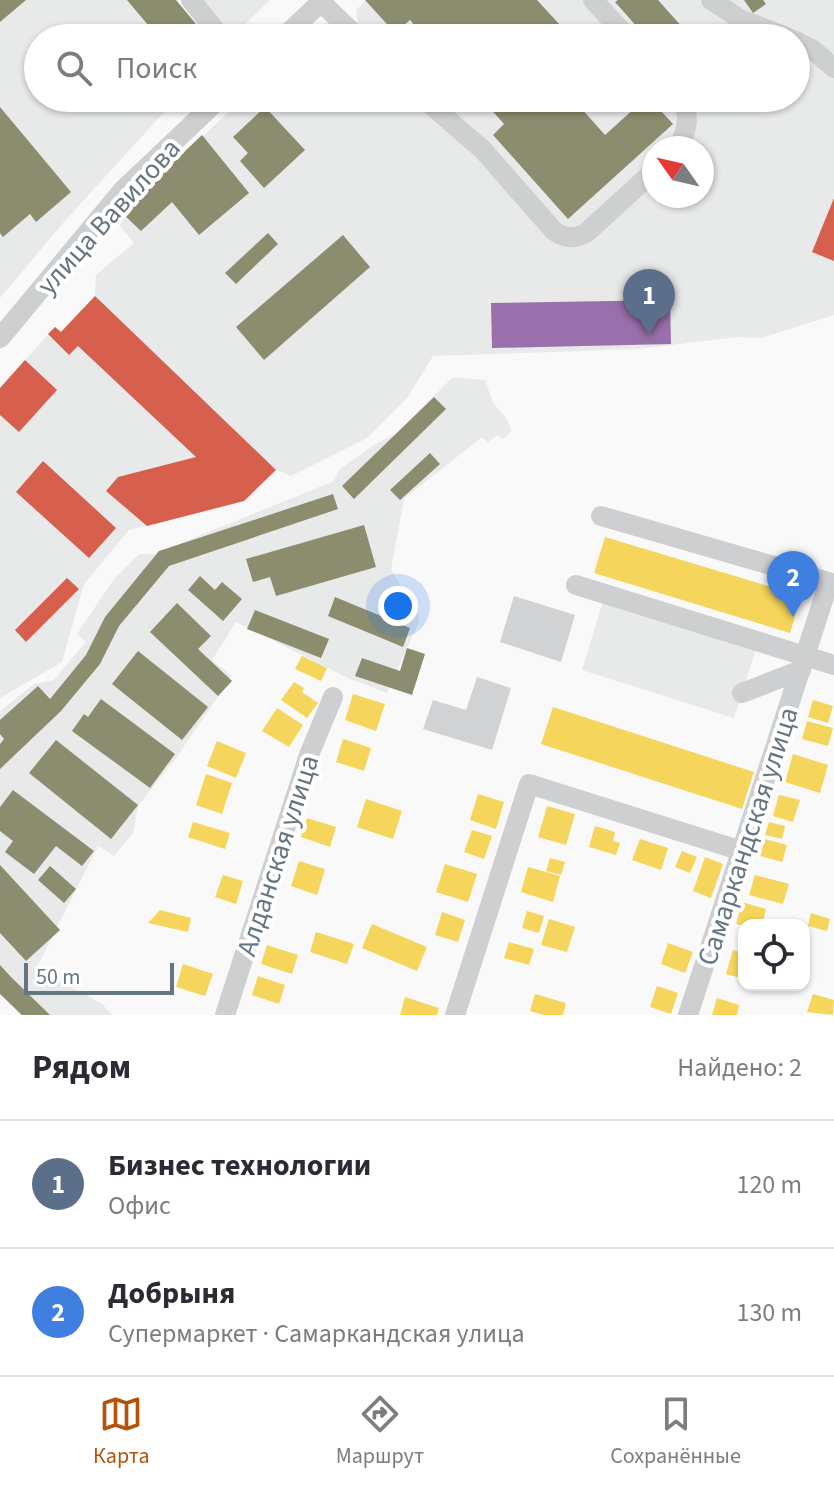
<!DOCTYPE html>
<html lang="ru">
<head>
<meta charset="utf-8">
<style>
	:root { --surface:#fff; --page:#f7f7f7; --text:#2b2b33; --muted:#7c7c81; --line:#e1e1e2; --accent:#b45309 }
	body { margin:0; font-family:"Source Sans 3",sans-serif; background:var(--page); color:var(--text) }
	.controls { position:absolute; right:24px; bottom:24px; display:grid; overflow:hidden; border-radius:16px; box-shadow:0 2px 6px #0004 }
	.controls button { width:72px; height:72px; display:grid; place-items:center; padding:0; border:0; border-bottom:2px solid var(--line); background:var(--surface); color:var(--text); font:40px sans-serif }
	.compass { position:absolute; left:642px; top:136px; width:72px; height:72px; border-radius:50%; background:var(--surface); box-shadow:0 2px 6px #0004; rotate:304deg }
	.scale { position:absolute; left:24px; bottom:20px; width:150px; box-sizing:border-box; padding-left:8px; border:4px solid #657683; border-top:0; font-size:22px; line-height:28px; white-space:nowrap; color:#657683; -webkit-text-stroke:6px #fff; paint-order:stroke }
	.you { position:absolute; left:398px; top:606px; width:28px; height:28px; margin:-20px; border:6px solid #fff; border-radius:50%; background:#1a73e8; box-shadow:0 0 0 12px #1a73e833 }
	.badge { display:grid; place-items:center; width:52px; height:52px; border-radius:50%; background:var(--accent); color:#fff; font-size:26px; font-weight:700 }
	.pin { position:absolute; translate:-50% -66px; filter:drop-shadow(0 2px 4px #0008) }
	.pin::after { content:''; position:absolute; top:42px; width:28px; height:24px; background:inherit; clip-path:polygon(0 0,100% 0,50% 100%) }
	.list { margin:0; padding:0; list-style:none }
	h2 { display:flex; justify-content:space-between; align-items:center; height:104px; margin:0; padding:0 32px; font-size:34px }
	h2 small { font-size:26px; font-weight:400; color:var(--muted) }
	.list li { display:grid; grid-template-columns:52px 1fr auto; gap:24px; align-items:center; box-sizing:border-box; height:128px; padding:0 32px; border-top:2px solid var(--line) }
	.list b { display:block; font-size:30px; white-space:nowrap }
	.list p { margin:0; font-size:26px; white-space:nowrap; color:var(--muted) }
	.list em { font-size:26px; font-style:normal; color:var(--muted) }
	.icon { flex:none; width:44px; height:44px; fill:none; stroke:currentColor; stroke-width:2; stroke-linecap:round; stroke-linejoin:round }
	.map { position:relative; flex:none; width:834px; height:1015px; overflow:hidden }
	.search { position:absolute; background:var(--surface); box-shadow:0 2px 6px #0004; left:24px; right:24px; top:24px; height:88px; display:flex; align-items:center; gap:20px; box-sizing:border-box; padding:0 28px; border-radius:44px; color:var(--muted); font-size:30px }
	.sheet { height:360px; background:var(--surface) }
	nav { display:flex; justify-content:space-around; align-items:center; box-sizing:border-box; height:112px; border-top:2px solid var(--line); background:var(--surface); font-size:22px; color:var(--muted) }
	nav a { display:grid; justify-items:center; gap:4px }
	nav .on { color:var(--accent) }
	.map>svg:first-child { display:block }
	.built { fill:#e8e9e9; fill-rule:evenodd }
	.homes { fill:#f6d55c }
	.shops { fill:#d6604d }
	.offices { fill:#9970ab }
	.industry { fill:#8c8c6e }
	.building { fill:#d0d2d3 }
	.lines { fill:none; stroke-linecap:round; stroke-linejoin:round }
	.minor { stroke:#cecfd0; stroke-width:20 }
	.labels { text-anchor:middle; stroke-width:8; stroke-linejoin:round; paint-order:stroke }
	.street-label { font-size:28px; fill:#657683; stroke:#fff }
</style>
</head>
<body>
<div class="map">
<svg width="834" height="1015" viewBox="0 0 834 1015">
	<rect width="100%" height="100%" fill="#f9f9f9"/>
	<g class="built">
		<path d="M0 0H176L208 38H38V98H177L63 223 0 298Z"/>
		<path d="M204 0H270L233 36Z"/>
		<path d="M367 0H834V315L761 338 737 337 639 349 433 356 408 397 367 438 291 476 276 470 244 501 129 530 84 584 62 662 0 698V388L55 327 61 331 95 296 96 275 134 243 120 226 118 215 244 98H796V38H344L358 26 356 10ZM654 148H702V196H654Z"/>
		<path d="M453 377 485 380 493 403 506 418 512 431 503 439 497 435 488 442 482 437 404 499 391 569 420 619 387 693 350 679 236 622 212 660 232 676 176 758 138 806 133 833 114 856 98 846 36 969 101 1003 113 1015H20L0 992V711L34 684 54 680 86 642 77 634 114 579 139 554H154L334 481 339 470 372 446 397 433Z"/>
		<path d="M604 598 757 646 734 718 582 670Z"/>
	</g>
	<g class="homes">
		<path d="M605 537 801 596 790 633 594 573Z"/>
		<path d="M302 656 327 668 321 681 295 669Z"/>
		<path d="M294 682 304 688 302 692 318 703 307 718 281 700Z"/>
		<path d="M353 694 385 704 376 731 345 720Z"/>
		<path d="M813 700 833 706 828 723 808 717Z"/>
		<path d="M553 707 754 772 742 809 541 744Z"/>
		<path d="M277 708 303 725 289 747 262 731Z"/>
		<path d="M807 721 833 728 828 746 802 739Z"/>
		<path d="M343 739 371 748 364 771 336 762Z"/>
		<path d="M217 741 246 753 236 778 207 766Z"/>
		<path d="M793 754 828 765 820 793 785 782Z"/>
		<path d="M206 774 232 783 222 814 196 805Z"/>
		<path d="M478 794 504 802 496 829 470 820Z"/>
		<path d="M779 795 800 800 793 822 773 816Z"/>
		<path d="M366 799 402 811 393 839 357 827Z"/>
		<path d="M547 806 575 814 566 845 538 837Z"/>
		<path d="M307 818 336 827 330 847 301 837Z"/>
		<path d="M193 822 230 833 225 849 188 837Z"/>
		<path d="M769 822 785 826 782 839 765 835Z"/>
		<path d="M595 826 615 832 613 841 620 843 616 855 589 847Z"/>
		<path d="M472 830 492 836 484 859 464 852Z"/>
		<path d="M640 839 668 848 661 870 632 860Z"/>
		<path d="M765 839 787 845 782 862 760 856Z"/>
		<path d="M682 851 697 857 690 873 675 867Z"/>
		<path d="M705 857 723 864 711 898 693 891Z"/>
		<path d="M550 858 565 862 561 875 546 871Z"/>
		<path d="M299 861 325 869 317 895 291 886Z"/>
		<path d="M445 864 477 874 468 902 436 892Z"/>
		<path d="M528 867 560 876 553 902 521 892Z"/>
		<path d="M223 875 243 881 236 904 215 897Z"/>
		<path d="M755 875 789 884 783 904 749 895Z"/>
		<path d="M742 902 766 909 762 925 744 926 736 924Z"/>
		<path d="M160 910 191 918 188 932 148 923Z"/>
		<path d="M527 911 544 916 539 933 522 928Z"/>
		<path d="M442 912 465 920 458 942 435 935Z"/>
		<path d="M811 913 830 919 827 931 808 926Z"/>
		<path d="M549 919 575 927 567 952 541 945Z"/>
		<path d="M372 924 427 947 417 971 362 948Z"/>
		<path d="M316 932 354 944 347 964 310 952Z"/>
		<path d="M509 942 534 949 529 965 504 958Z"/>
		<path d="M668 943 693 952 685 973 661 964Z"/>
		<path d="M267 945 298 955 292 974 261 964Z"/>
		<path d="M733 950 744 953V979L726 974Z"/>
		<path d="M183 964 213 974 205 996 176 987Z"/>
		<path d="M258 976 285 985 279 1004 252 995Z"/>
		<path d="M657 986 678 993 671 1014 650 1007Z"/>
		<path d="M535 994 566 1003 563 1015H544L530 1011Z"/>
		<path d="M813 994 834 1000 833 1015 807 1012Z"/>
		<path d="M405 997 439 1008 437 1015H400Z"/>
		<path d="M717 998 739 1005 737 1015H712Z"/>
	</g>
	<g class="shops">
		<path d="M834 198V261L812 252Z"/>
		<path d="M95 296 276 470 244 501 147 526 106 491 118 477 196 457 78 346 69 355 48 334 55 327 61 332Z"/>
		<path d="M25 360 57 390 19 432 0 415V388Z"/>
		<path d="M43 461 116 528 89 558 16 492Z"/>
		<path d="M67 578 79 589 26 642 15 630Z"/>
	</g>
	<path class="offices" d="M670 300 671 344 492 348 491 303Z"/>
	<g class="industry">
		<path d="M0 0H26L0 22Z"/>
		<path d="M127 0H176L201 30 192 38H159Z"/>
		<path d="M365 0H537L572 38H426L410 20 395 33Z"/>
		<path d="M618 0H658L692 38H647L615 2Z"/>
		<path d="M744 0H763L766 4 753 13Z"/>
		<path d="M481 98H556L564 107 573 99 605 135 646 98H649L673 124 568 219 493 135 504 124Z"/>
		<path d="M0 107 71 192 36 222 30 214 3 237 0 233Z"/>
		<path d="M265 107 305 150 264 188 240 161 248 153 233 137Z"/>
		<path d="M202 135 249 193 199 235 172 202 141 231 121 212Z"/>
		<path d="M268 233 278 244 236 284 225 273Z"/>
		<path d="M343 235 370 267 264 360 236 327Z"/>
		<path d="M434 397 446 409 354 499 342 486Z"/>
		<path d="M430 453 440 464 400 500 390 490Z"/>
		<path d="M333 494 338 509 169 566 119 626 100 664 61 711 0 769V744L4 739 0 734V720L38 686 50 699 86 655 105 617 159 551Z"/>
		<path d="M364 525 376 567 276 596 270 577 253 582 246 559Z"/>
		<path d="M200 576 215 590 222 582 242 599 223 621 188 590Z"/>
		<path d="M335 597 410 628 403 647 328 616Z"/>
		<path d="M177 603 211 636 198 649 232 681 218 696 150 632Z"/>
		<path d="M255 610 329 639 321 658 247 629Z"/>
		<path d="M407 648 425 654 412 695 355 676 362 658 400 671Z"/>
		<path d="M138 651 208 707 182 740 112 684Z"/>
		<path d="M101 699 175 754 150 788 72 731 84 714 88 717Z"/>
		<path d="M56 740 138 805 111 839 29 773Z"/>
		<path d="M13 790 94 851 82 866 56 846 34 874 5 852 13 841 0 831V807Z"/>
		<path d="M0 865 60 930 26 961 0 933Z"/>
		<path d="M50 866 76 889 64 903 38 880Z"/>
		<path d="M0 965 11 977 50 1015H22L0 994Z"/>
	</g>
	<g class="building">
		<path d="M514 596 575 615 561 662 500 642Z"/>
		<path d="M477 677 511 688 492 750 423 729 433 700 466 710Z"/>
	</g>
	<g class="lines">
		<g class="minor">
			<path d="M191 0 222 38"/>
			<path d="M593 0 628 38"/>
			<path d="M711 0 740 19 789 38"/>
			<path d="M321 2 358 38"/>
			<path d="M283 38 323 0"/>
			<path d="M796 41 813 50 834 68"/>
			<path d="M423 98 483 150 554 231C566 239 574 239 586 233L654 171"/>
			<path d="M677 148C688 131 690 116 682 98"/>
			<path d="M0 338 123 190 220 98"/>
			<path d="M601 516 829 582 688 1015"/>
			<path d="M576 585 834 665"/>
			<path d="M742 693 801 670"/>
			<path d="M225 1015 309 755 333 697"/>
			<path d="M455 1015 529 784 742 851"/>
		</g>
	</g>
	<g class="labels">
		<g class="street-label">
			<text transform="translate(108 216) rotate(-48)" y="10">улица Вавилова</text>
			<text transform="translate(747 836) rotate(-72)" y="10">Самаркандская улица</text>
			<text transform="translate(277 855) rotate(-72)" y="10">Алданская улица</text>
		</g>
	</g>
</svg>
<div class="controls">
<button><svg class="icon" aria-label="locate" viewBox="0 0 24 24"><circle cx="12" cy="12" r="6"/><path d="M12 2v4M12 18v4M2 12h4M18 12h4"/></svg></button>
</div>
<svg class="compass" viewBox="-18 -18 36 36"><path d="M0-13l5 13h-10z" fill="#e53935"/><path d="M0 13l5-13h-10z" fill="#7c7c81"/></svg>
<div class="scale">50 m</div>
<div class="you"></div>
<div class="pin badge" style="left:649px;top:335px;background:#5c6f8a">1</div>
<div class="pin badge" style="left:793px;top:617px;background:#3f7fe0">2</div>
<div class="search"><svg class="icon" aria-label="search" viewBox="0 0 24 24"><circle cx="10" cy="10" r="6"/><path d="M15 15l6 6"/></svg>Поиск</div>
</div>
<section class="sheet">
<h2>Рядом<small>Найдено: 2</small></h2>
<ul class="list">
<li><span class="badge" style="background:#5c6f8a">1</span><div><b>Бизнес технологии</b><p>Офис</p></div><em>120 m</em></li>
<li><span class="badge" style="background:#3f7fe0">2</span><div><b>Добрыня</b><p>Супермаркет · Самаркандская улица</p></div><em>130 m</em></li>
</ul>
</section>
<nav>
<a class="on"><svg class="icon" aria-label="map" viewBox="0 0 24 24"><path d="M3 6l6-2 6 2 6-2v14l-6 2-6-2-6 2zM9 4v14M15 6v14"/></svg>Карта</a>
<a><svg class="icon" aria-label="directions" viewBox="0 0 24 24"><path d="M12 3l9 9-9 9-9-9zM9 14v-3h6M13 9l2 2-2 2"/></svg>Маршрут</a>
<a><svg class="icon" aria-label="saved" viewBox="0 0 24 24"><path d="M7 4h10v16l-5-4-5 4z"/></svg>Сохранённые</a>
</nav>
</body>
</html>
